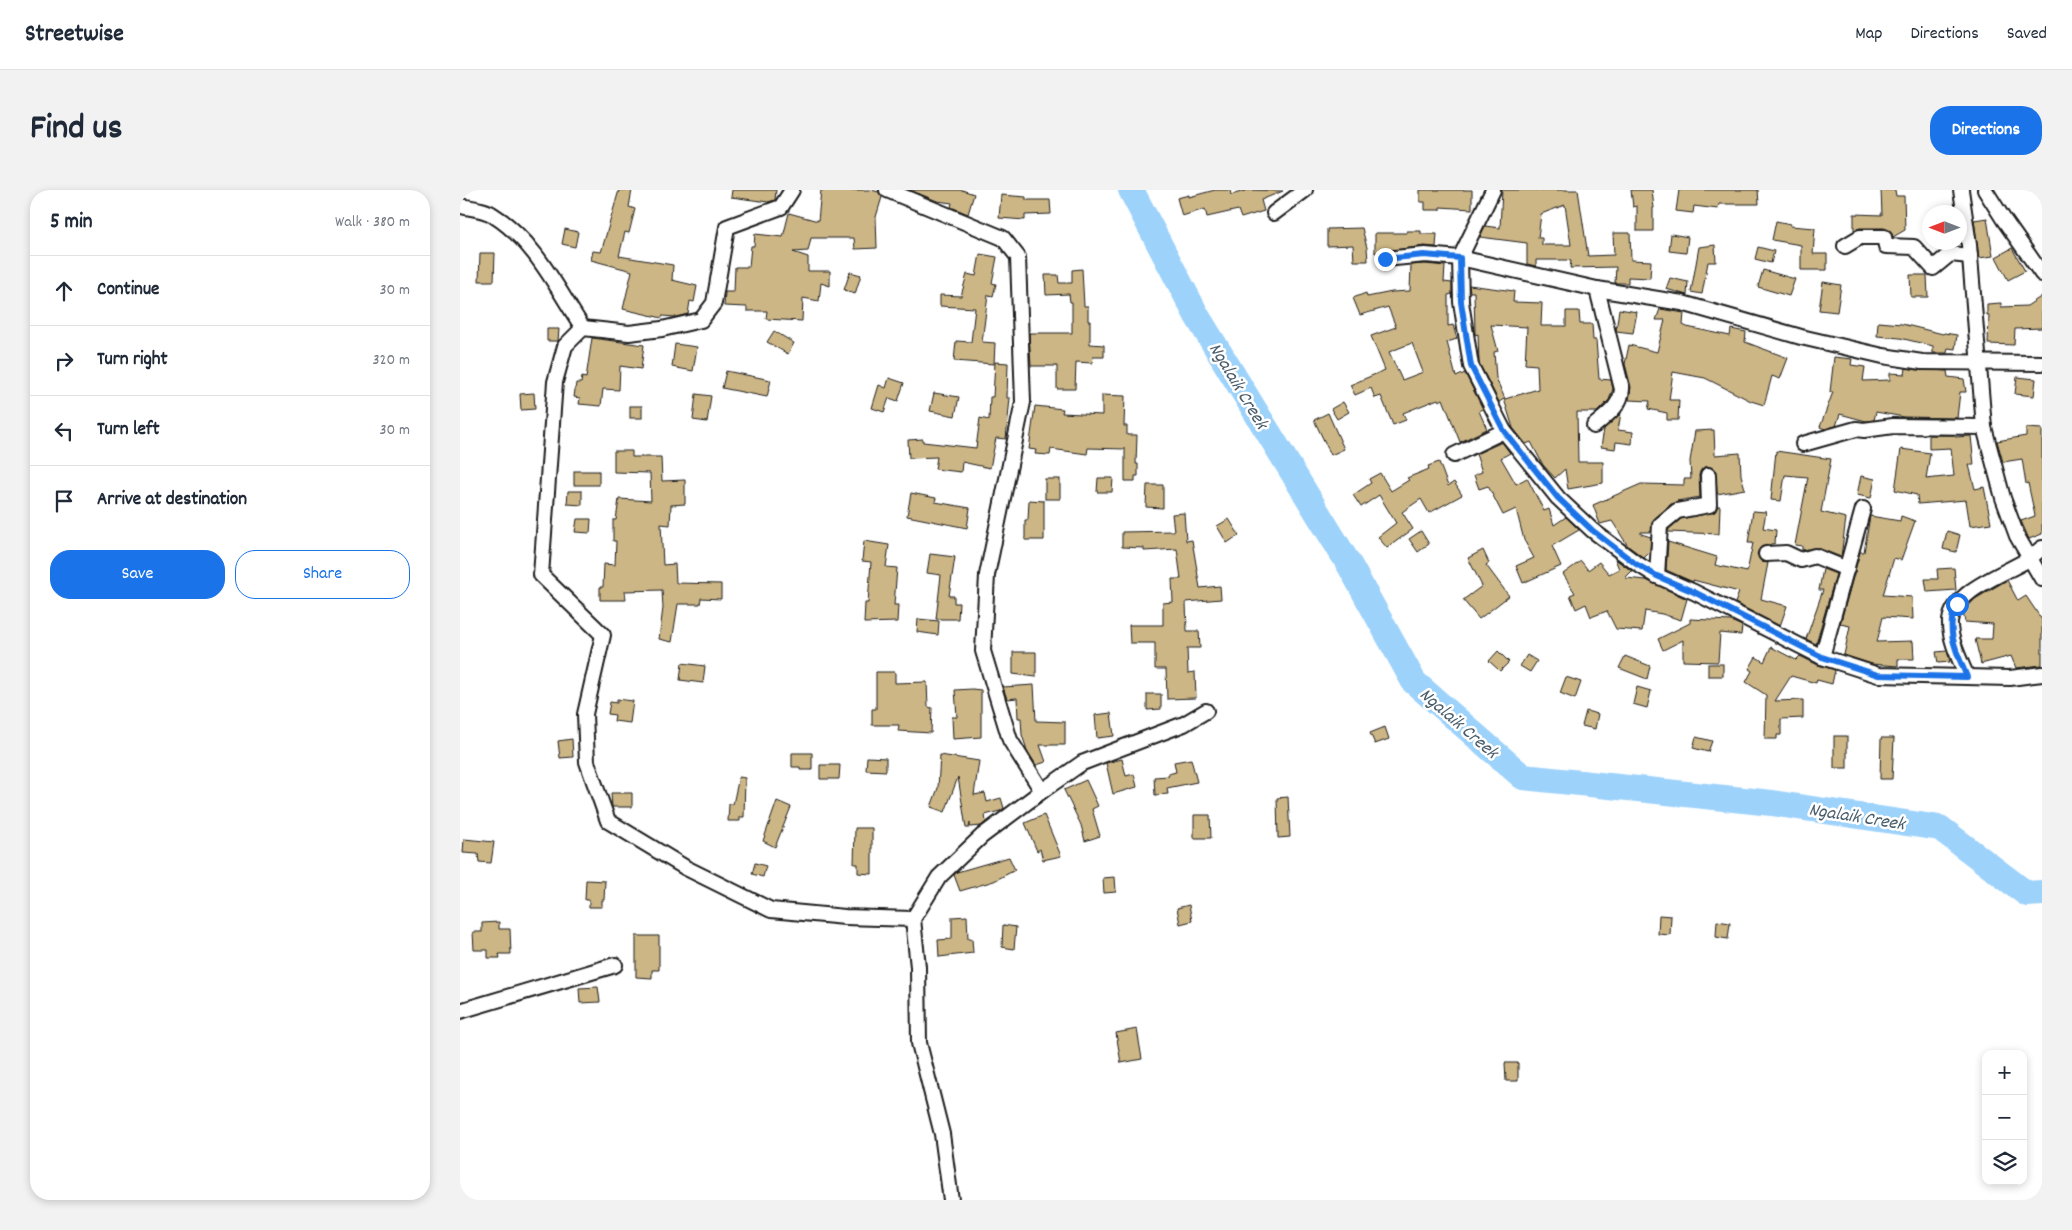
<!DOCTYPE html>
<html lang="en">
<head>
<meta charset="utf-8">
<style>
	:root { --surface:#fff; --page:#f2f2f3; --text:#1f2937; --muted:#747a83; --line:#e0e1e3; --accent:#1a73e8 }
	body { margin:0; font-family:Dekko,sans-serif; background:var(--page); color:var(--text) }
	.controls { position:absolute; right:15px; bottom:15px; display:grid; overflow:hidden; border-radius:10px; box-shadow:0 2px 8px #0003 }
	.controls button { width:45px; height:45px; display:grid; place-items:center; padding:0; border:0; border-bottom:1px solid var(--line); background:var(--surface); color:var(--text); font:25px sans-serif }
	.compass { position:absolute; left:1462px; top:15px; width:45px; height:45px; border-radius:50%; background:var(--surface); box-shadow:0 2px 8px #0003; rotate:270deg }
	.stop { position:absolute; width:15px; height:15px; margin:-11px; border:4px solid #1a73e8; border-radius:50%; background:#fff }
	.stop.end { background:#1a73e8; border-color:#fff; box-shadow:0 1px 5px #0008 }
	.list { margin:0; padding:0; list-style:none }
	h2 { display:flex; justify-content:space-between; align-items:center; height:65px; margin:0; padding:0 20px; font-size:21px }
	h2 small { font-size:16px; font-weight:400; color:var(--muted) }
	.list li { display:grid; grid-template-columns:32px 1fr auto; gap:15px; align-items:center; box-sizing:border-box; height:70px; padding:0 20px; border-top:1px solid var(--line) }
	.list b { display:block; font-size:19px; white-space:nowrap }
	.list em { font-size:16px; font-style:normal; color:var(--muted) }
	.actions { display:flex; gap:10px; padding:15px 20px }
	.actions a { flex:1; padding:11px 0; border:1px solid var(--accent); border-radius:20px; text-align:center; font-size:18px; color:var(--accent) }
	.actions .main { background:var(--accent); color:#fff }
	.icon { flex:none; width:28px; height:28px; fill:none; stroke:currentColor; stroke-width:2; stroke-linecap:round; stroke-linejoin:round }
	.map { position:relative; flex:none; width:1582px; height:1010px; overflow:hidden; border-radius:20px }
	header { display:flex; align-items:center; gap:30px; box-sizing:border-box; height:70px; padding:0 25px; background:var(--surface); border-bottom:1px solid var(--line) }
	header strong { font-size:24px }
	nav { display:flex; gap:28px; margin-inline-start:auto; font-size:18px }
	.intro { display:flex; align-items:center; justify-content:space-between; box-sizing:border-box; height:120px; padding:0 30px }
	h1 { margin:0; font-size:35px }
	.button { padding:12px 22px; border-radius:20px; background:var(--accent); color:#fff; font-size:18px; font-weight:700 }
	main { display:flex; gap:30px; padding:0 30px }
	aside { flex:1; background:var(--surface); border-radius:20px; box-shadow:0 2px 8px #0003 }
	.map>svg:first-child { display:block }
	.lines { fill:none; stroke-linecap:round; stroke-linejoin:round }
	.river { stroke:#9dd2fb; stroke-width:26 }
	.building { fill:#cdb685; stroke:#1c1c1c; fill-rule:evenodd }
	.street-casing { stroke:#1c1c1c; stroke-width:18 }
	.street { stroke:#fff; stroke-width:14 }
	.route { stroke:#1a73e8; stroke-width:6 }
	.labels { text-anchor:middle; stroke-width:5; stroke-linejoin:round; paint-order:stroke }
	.water-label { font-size:19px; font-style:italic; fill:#495c6a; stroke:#fff }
</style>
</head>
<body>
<header>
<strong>Streetwise</strong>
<nav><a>Map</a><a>Directions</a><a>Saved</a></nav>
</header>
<div class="intro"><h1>Find us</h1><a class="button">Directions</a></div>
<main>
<aside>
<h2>5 min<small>Walk · 380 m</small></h2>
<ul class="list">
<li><svg class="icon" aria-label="ahead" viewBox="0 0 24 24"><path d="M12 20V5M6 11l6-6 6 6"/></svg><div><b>Continue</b></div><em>30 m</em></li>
<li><svg class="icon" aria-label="right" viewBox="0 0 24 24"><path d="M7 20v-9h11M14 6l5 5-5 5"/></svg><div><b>Turn right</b></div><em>320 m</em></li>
<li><svg class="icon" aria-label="left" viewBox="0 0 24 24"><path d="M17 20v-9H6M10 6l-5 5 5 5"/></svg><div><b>Turn left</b></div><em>30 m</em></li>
<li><svg class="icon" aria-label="arrive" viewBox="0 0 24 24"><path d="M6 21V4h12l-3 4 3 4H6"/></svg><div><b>Arrive at destination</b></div></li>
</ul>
<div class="actions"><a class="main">Save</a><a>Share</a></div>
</aside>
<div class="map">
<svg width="1582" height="1010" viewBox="0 0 1582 1010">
	<rect width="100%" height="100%" fill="#fff"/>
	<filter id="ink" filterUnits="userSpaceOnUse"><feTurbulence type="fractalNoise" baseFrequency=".02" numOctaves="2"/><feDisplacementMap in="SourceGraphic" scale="10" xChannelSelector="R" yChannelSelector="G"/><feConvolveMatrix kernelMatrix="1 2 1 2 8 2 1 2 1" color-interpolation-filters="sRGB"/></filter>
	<g filter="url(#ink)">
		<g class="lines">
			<path class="river" d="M671 0 737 126 890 376 954 492 1063 587 1312 613 1480 638 1567 704 1582 703"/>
		</g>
		<g class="building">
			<path d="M159 0H172L169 17 175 19 169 43 165 42 159 66 213 75 212 90 237 96 234 112 230 111 228 124 216 127 202 126V128L163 119 172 81 131 70 133 61 141 62 142 59Z"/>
			<path d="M272 0H316L315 10 308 12 271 7Z"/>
			<path d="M361 0H411L419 2 422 7 416 27 417 58 395 59 394 48H351L348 61 333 62 348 67V81H370V96L361 93 359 111 343 108 342 131 306 129 307 121H287V117L264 116 265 102H274L275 77H289L291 56H294L295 44 323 47 329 23 358 31Z"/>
			<path d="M450 0H502L514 4 508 24 491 17 492 13 477 11Z"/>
			<path d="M755 0H770L771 5 788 0 823 1 801 10 804 21 781 28 778 20 747 27 745 19 722 26 717 8 729 5V7Z"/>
			<path d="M960 0H1012V19L980 17V20H965V12H960Z"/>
			<path d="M1042 0H1118L1128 66 1154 65 1153 43H1170L1171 70 1191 71 1190 88 1168 87V93H1155L1156 77 1110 78 1111 71 1106 70H1076V76L1067 74V53L1020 47 1025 36 1040 38ZM1105 15 1111 55H1082V48H1078L1081 24Z"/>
			<path d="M1171 0H1192L1194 18H1193V41H1177V16L1173 17Z"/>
			<path d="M1219 0H1298L1299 14H1259L1258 19 1234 16 1233 23 1216 21Z"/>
			<path d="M1421 0H1435L1436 6H1444L1445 40 1433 47 1431 41 1424 38H1400L1394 40V24L1422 25Z"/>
			<path d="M541 5 566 7V10H590L591 24 565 25V30L539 28Z"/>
			<path d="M1527 28 1533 66 1519 68 1514 30Z"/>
			<path d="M1316 31 1331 34 1330 36 1355 38 1353 64H1367V80H1341V55L1312 50Z"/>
			<path d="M902 38 907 58 908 71H894L893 55 867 56V39Z"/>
			<path d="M105 39 118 42 115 57 102 54Z"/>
			<path d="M947 41H961V44H977L976 57 964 56 915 63V43H947Z"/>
			<path d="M1211 44 1228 47 1226 63 1209 61Z"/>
			<path d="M1255 55 1256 72H1248L1242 104 1231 102 1239 57Z"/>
			<path d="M1298 57 1314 61 1311 73 1295 69Z"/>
			<path d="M1552 58 1565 81 1548 90 1536 67Z"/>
			<path d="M20 63H35L34 91H19Z"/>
			<path d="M520 64 537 67 532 93 536 94 533 106 528 105 522 152 535 153 534 174 494 171 496 151 511 152 515 118 480 116V105L501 106 507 84 516 86Z"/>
			<path d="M965 74 985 76 984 92 992 93V104L988 105V136L993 135 997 149 987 152 996 187 1005 183 1023 219 1019 221 1027 239 1000 252 983 209 979 211 978 209 943 223 946 230 933 235 921 206 915 208 911 198 895 205 890 195 925 180 911 146 936 137 928 117 900 125 893 108 906 103 907 107 932 102 950 101 951 75ZM952 153 963 182 942 190 929 162Z"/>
			<path d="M622 79 624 116H628V131H630V154L644 155V167H633L632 173 616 172 615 199H597V176H571L569 143H612V112H610L609 104 586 105 585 85H598L599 93H612V80Z"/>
			<path d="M1303 80 1335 89 1329 106 1298 97Z"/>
			<path d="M390 82 401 85 395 104 384 100Z"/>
			<path d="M1450 85H1467L1468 107H1451Z"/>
			<path d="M1210 88 1228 92 1227 105 1206 99Z"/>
			<path d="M1363 92 1381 95 1377 122 1359 120Z"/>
			<path d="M1009 95 1054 101 1053 112 1082 113 1081 136H1106V121H1119L1120 134H1132L1133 150H1136L1139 189 1151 190 1153 199 1149 210 1137 222H1117L1118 272H1143V293L1108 299 1105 279 1095 288 1083 275 1071 252 1066 254 1053 238 1044 209 1039 212 1019 173 1018 144 1015 145V143L1014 102H1010ZM1031 135 1067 137 1065 174 1077 175 1078 199 1045 209 1036 188 1034 162 1038 161Z"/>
			<path d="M1582 106V138L1555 139 1554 155 1528 154 1529 125H1527V114L1541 113V117L1567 116Z"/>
			<path d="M1159 119 1177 122 1173 143 1156 141Z"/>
			<path d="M1200 119 1224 123 1223 135 1227 137 1270 146 1271 139 1286 142 1285 152 1328 168 1320 189 1312 186 1304 215 1291 211 1245 188 1213 182 1209 210H1219L1218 230H1207V223L1188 219 1190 211 1169 210 1171 197 1165 174 1169 155 1197 162 1205 130H1196Z"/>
			<path d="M1418 132 1442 134 1483 144 1484 143 1497 145 1495 159 1488 158 1487 163H1473V156L1440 148 1417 146Z"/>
			<path d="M87 139H99L98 151H87Z"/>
			<path d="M314 141 334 153 328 164 307 152Z"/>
			<path d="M132 148 184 155 181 179 160 176 159 200 143 199 141 216 119 214 120 208 114 207 116 193H121L122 187 126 188Z"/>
			<path d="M215 154 237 157 233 181 212 177Z"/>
			<path d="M1374 167 1392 169 1391 175 1405 177 1403 191 1430 190V183L1445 184 1446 178 1487 181 1488 187 1504 189 1506 202H1500L1497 228 1444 227 1416 222 1414 230 1406 231 1380 224 1376 236 1365 239 1360 237 1373 202H1370Z"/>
			<path d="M535 172 548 173 547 208H550L546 249 536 248 530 278 502 272 501 282 475 279 477 267 449 268 448 250 463 249V252L516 258 520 228 529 230 530 207H533Z"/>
			<path d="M266 181 311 190 307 207 262 198Z"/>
			<path d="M1557 187 1576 189 1574 206 1555 204Z"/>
			<path d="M429 188 444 193 438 211 429 208 424 222 412 218 419 195 426 198Z"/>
			<path d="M74 203 75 219 61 220 60 204Z"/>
			<path d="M474 203 499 207 495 226 470 221Z"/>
			<path d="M236 204 251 206 247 232 233 230Z"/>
			<path d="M642 205 665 206 664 236H667V245H677L676 274H678V286H675V291H665V259L628 258 627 264 591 259 590 265 575 264 576 260 569 259 575 216 603 219 602 223 642 225Z"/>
			<path d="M883 212 889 222 877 229 871 219Z"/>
			<rect x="170" y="216" width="12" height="12"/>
			<path d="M868 223 884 259 871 265 854 230Z"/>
			<path d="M1161 223 1158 240 1173 242 1172 254 1156 252 1155 259 1141 257 1144 239Z"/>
			<path d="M1566 238 1582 239V344L1569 349 1561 331 1575 326 1568 293 1566 294 1562 269 1543 272 1537 251 1566 246Z"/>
			<path d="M1254 240 1255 265 1280 263 1281 285 1285 299 1257 304 1256 281 1248 276 1243 278 1239 285 1240 307 1217 311H1222L1211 314 1194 329 1191 342H1181V344L1191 347 1190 362 1184 368 1168 356 1152 331 1140 334 1133 315 1181 294 1224 295V289H1231L1230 271 1235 241Z"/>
			<path d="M1469 245H1495V247L1511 246 1514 275H1509L1515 299 1524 297 1531 333 1510 336 1506 310 1458 314 1457 305 1435 300 1441 259 1470 263 1466 289 1494 286 1491 258 1469 259Z"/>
			<path d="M1042 252 1050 263 1041 268 1056 294 1067 288 1084 321 1089 319 1094 335 1106 327 1119 340 1092 356 1101 376 1063 393 1056 376 1074 368 1064 350 1056 319 1043 325 1028 296 1019 299 1014 285 1022 282 1016 264Z"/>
			<path d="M154 261H172V267H201L202 291 225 290V314L211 315 210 335 201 334 203 375 215 374 216 393 261 394V409L241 408 240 414H218L212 452 199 449 203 418 202 400 165 401 166 410H140V397H143L144 374 155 375 156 351H153V330H156L159 309 191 311 190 283 154 282Z"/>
			<path d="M1316 261 1371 269 1361 322 1386 328 1381 367 1358 358 1342 360V356L1335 355 1348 287 1325 285 1321 311 1311 310Z"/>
			<path d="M979 272 988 296 994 292 1002 305 969 323 961 309 942 322 953 339 927 358 918 347 936 333 919 305 901 317 893 305 911 293 909 289 920 283 931 301 949 290 947 288 969 279 968 276Z"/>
			<rect x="114" y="281" width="25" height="14"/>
			<path d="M1401 286 1415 289 1411 308 1397 305Z"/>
			<path d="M638 288H653L652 302H637Z"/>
			<rect x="585" y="289" width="15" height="20"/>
			<path d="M687 295H703V318L686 317Z"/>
			<path d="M108 301H122V315L107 314Z"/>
			<path d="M451 303 476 308 475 312 510 318 507 338 447 326Z"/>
			<path d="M569 310 584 311V350H565V330H568Z"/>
			<path d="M1258 316H1260L1259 344 1208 342 1209 339 1221 329 1251 323 1255 322Z"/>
			<path d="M1293 321 1306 322 1303 338 1316 340 1315 353 1301 357 1297 364 1302 372 1308 373 1301 409 1327 416 1320 436 1275 413 1279 402 1233 390V392L1206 380 1208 352 1257 367 1255 375 1287 382 1293 353H1288Z"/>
			<path d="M724 323 726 351 732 350 740 398 760 396 761 409 726 412 727 441H739L740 458H727L728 483 735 482 736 508 707 509 706 479H695V453H670L669 435H703V413L713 412 712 389H721L717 359 684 361V358L662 357V342L714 341 712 324Z"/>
			<path d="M1410 326 1440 331 1441 326 1455 331 1441 370 1434 368 1423 405 1452 407 1453 429 1423 427 1417 452 1453 451 1454 469H1438V476L1412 474 1384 465 1390 436 1380 434 1400 362H1404Z"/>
			<path d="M117 329H131L130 343 115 342Z"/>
			<path d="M769 329 779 345 767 353 757 336Z"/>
			<path d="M961 341 969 354 958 362 949 349Z"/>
			<path d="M1487 341 1500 345 1496 362 1483 359Z"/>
			<path d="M404 351 429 355 426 377 437 378 434 415H438L437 432 404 433 405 413H408L411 372 402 371Z"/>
			<path d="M1023 360 1029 373 1026 375 1049 406 1019 429 1003 410 1022 396 1008 368Z"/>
			<path d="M470 364 495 367 489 406H494V413H499L498 429H476L481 385 467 383Z"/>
			<path d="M1155 369 1172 381 1165 388 1186 390 1227 409 1221 430 1202 424 1185 421 1182 441 1156 439 1147 421 1131 427 1126 414 1116 419 1110 405 1115 403 1103 384 1121 371 1128 380 1139 372 1149 384 1159 379Z"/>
			<path d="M1494 378 1496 400 1467 402 1465 389H1478L1477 379Z"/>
			<path d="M1363 379 1376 384 1356 454 1346 449 1363 400H1359Z"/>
			<path d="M1547 390 1558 411 1566 406 1582 430V475L1556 478 1551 466 1521 474 1515 449H1532L1533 434 1505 432 1503 422 1515 409Z"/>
			<path d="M458 429 479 431 478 445 457 442Z"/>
			<path d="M1230 429 1271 431 1282 436 1281 445 1260 443 1258 472 1223 471V450L1203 460 1198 449 1230 433Z"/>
			<path d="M1311 457 1336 470 1340 466 1358 475 1375 480 1372 494 1357 490 1356 493 1331 486 1315 511 1343 510V528L1321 529V545H1317V549H1305L1306 505 1286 492 1292 481 1289 479 1296 467 1304 472Z"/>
			<path d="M1038 461 1049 472 1040 481 1029 471Z"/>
			<path d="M1487 461 1490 472 1478 473 1476 462Z"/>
			<path d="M553 462H576V487L553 484Z"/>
			<path d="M1067 465 1077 471 1070 482 1060 476Z"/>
			<path d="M1165 466 1190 476 1187 489 1159 478Z"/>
			<path d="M222 473 245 476 243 493 220 490Z"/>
			<rect x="1248" y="474" width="15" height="12"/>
			<path d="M416 482H435V493L467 492 468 517 472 518 471 543 438 541 439 535H412V519H416Z"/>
			<path d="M1106 487 1121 492 1115 509 1100 503Z"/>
			<path d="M574 495 576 531 605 532V555H580L586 572 576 575 567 560 562 545 561 528H558L557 508 547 509 543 497Z"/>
			<path d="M1177 497 1191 501 1187 518 1173 514Z"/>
			<path d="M512 499 521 500V547L493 549 492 527H497L495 500Z"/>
			<path d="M687 504H701V519L687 520Z"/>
			<path d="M157 509 173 511 170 533 154 531 155 525 148 524 150 512 157 513Z"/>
			<path d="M1126 521 1138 524 1135 539 1122 536Z"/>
			<path d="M651 523 654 546 637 548 635 525Z"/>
			<path d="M925 537 929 549 915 554 910 543Z"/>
			<rect x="1374" y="546" width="13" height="32"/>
			<path d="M1236 547 1252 551 1248 562 1233 558Z"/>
			<path d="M1421 548H1434L1432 589H1420Z"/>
			<path d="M112 549 113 567 100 568 98 551Z"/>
			<path d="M332 563H352V580H340V577H332Z"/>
			<path d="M480 565 519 571 514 605 525 603 527 612 541 608 544 618 540 621 525 625 526 632 521 636 510 637V633L509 638H506L498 587 485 622 471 617 478 598Z"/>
			<path d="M407 567 426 568V581L406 580Z"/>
			<path d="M662 569 666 586 674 584 677 597 653 604 646 573Z"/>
			<path d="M731 569 737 592 707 598 708 604 695 605 694 587 709 586 708 584 716 582 714 572Z"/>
			<path d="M360 575H380L379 589H360Z"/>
			<path d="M279 587 285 588 284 627H280V631H268L269 614H273Z"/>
			<path d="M626 590 638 616 632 619 640 646 625 651 621 635 604 600Z"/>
			<path d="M151 603H172V617H152Z"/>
			<path d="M828 607 830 647 818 648 817 608Z"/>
			<path d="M317 611 331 617 315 657 303 651Z"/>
			<path d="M584 625 601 666 583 670 580 659 577 661 565 633Z"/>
			<path d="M734 625H750L751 648H734Z"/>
			<path d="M395 638H412V684L398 683V674H394Z"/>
			<path d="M4 649 34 652 31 673 19 672 18 664 3 663Z"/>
			<path d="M549 667 555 680 534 691 500 701 494 685 497 682Z"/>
			<path d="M295 673 306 676 303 687 292 684Z"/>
			<path d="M655 687 656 702 644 703 643 688Z"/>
			<path d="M126 690 145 691 144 710H142V717H129V710H125Z"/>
			<path d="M729 715 732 731 720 734 717 718Z"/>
			<path d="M1199 725 1211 726 1210 745 1198 744Z"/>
			<path d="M507 726 508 749H512L513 763 479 767 478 750 492 749V727Z"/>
			<path d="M1257 731 1270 733 1268 749 1256 747Z"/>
			<path d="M39 732V739H50L51 764H39L40 768H28V760H14L13 742H22V733Z"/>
			<path d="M543 735 556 737 554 759 542 757Z"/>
			<path d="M176 746H199V780H192V788L176 787Z"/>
			<path d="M138 797 140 812 120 813 119 798Z"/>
			<path d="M677 839 682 869 661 873 656 843Z"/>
			<path d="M1045 873H1058V891H1046Z"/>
		</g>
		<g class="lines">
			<g class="street-casing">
				<g id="street">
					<path d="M332 0 321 17 267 37 254 113 241 130 202 139 169 143 123 138 105 156 95 192 81 385 143 445 125 524 127 572 148 631 226 678 311 720 385 727 453 729"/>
					<path d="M427 0 543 48 558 67 563 212 527 385 523 461 550 550 582 601 522 646 479 687 453 729 458 777 459 853 482 944 491 1010"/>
					<path d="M1033 0 1000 68 1001 112 1011 176 1044 241 1098 308 1132 340 1176 373 1197 386 1234 402 1362 467 1418 485 1550 488 1582 484"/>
					<path d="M1501 0 1509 55 1524 237 1543 308 1557 346 1582 389"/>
					<path d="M1525 0 1544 30 1582 84"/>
					<path d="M0 16C10 18 25 19 33 25 75 51 97 99 123 138"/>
					<path d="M814 23 845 0"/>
					<path d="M1385 56 1400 47H1424L1426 56 1454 57 1473 78 1490 64 1510 66"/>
					<path d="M925 69 965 65 1000 68 1137 99 1222 113 1341 147 1423 166 1462 172 1582 173"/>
					<path d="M1134 236C1147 225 1161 216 1162 199L1137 99"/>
					<path d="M1343 254 1396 239 1404 240 1433 236 1524 237"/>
					<path d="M994 265 1044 241"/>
					<path d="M1306 364 1326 363 1341 370 1355 366 1387 379"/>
					<path d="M1197 386 1200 335 1217 321 1249 315 1248 285"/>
					<path d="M1362 467 1403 319"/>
					<path d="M1507 487C1500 470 1489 449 1490 431 1493 401 1544 384 1567 370 1572 367 1577 362 1582 358"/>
					<path d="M582 601 622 573 724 534 746 521"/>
					<path d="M0 821 155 775"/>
				</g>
			</g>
			<use href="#street" class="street"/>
		</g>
	</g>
	<g class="lines" filter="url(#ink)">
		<path class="route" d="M925 69 964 65 1000 68 1001 112 1011 176 1044 241 1098 308 1132 340 1176 374 1197 386 1234 402 1362 467 1418 485 1507 487C1497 463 1484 439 1497 414"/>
	</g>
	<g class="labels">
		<g class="water-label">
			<text transform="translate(780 195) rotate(59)" y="7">Ngalaik Creek</text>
			<text transform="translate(1000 532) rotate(41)" y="7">Ngalaik Creek</text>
			<text transform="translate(1397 625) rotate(9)" y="7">Ngalaik Creek</text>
		</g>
	</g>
</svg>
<div class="controls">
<button>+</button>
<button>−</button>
<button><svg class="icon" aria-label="layers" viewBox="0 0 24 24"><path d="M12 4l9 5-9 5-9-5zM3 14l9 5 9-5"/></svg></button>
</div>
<svg class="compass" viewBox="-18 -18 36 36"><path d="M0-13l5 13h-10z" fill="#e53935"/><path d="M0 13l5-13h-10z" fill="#747a83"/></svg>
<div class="stop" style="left:1497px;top:414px"></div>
<div class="stop end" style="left:925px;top:69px"></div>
</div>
</main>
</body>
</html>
